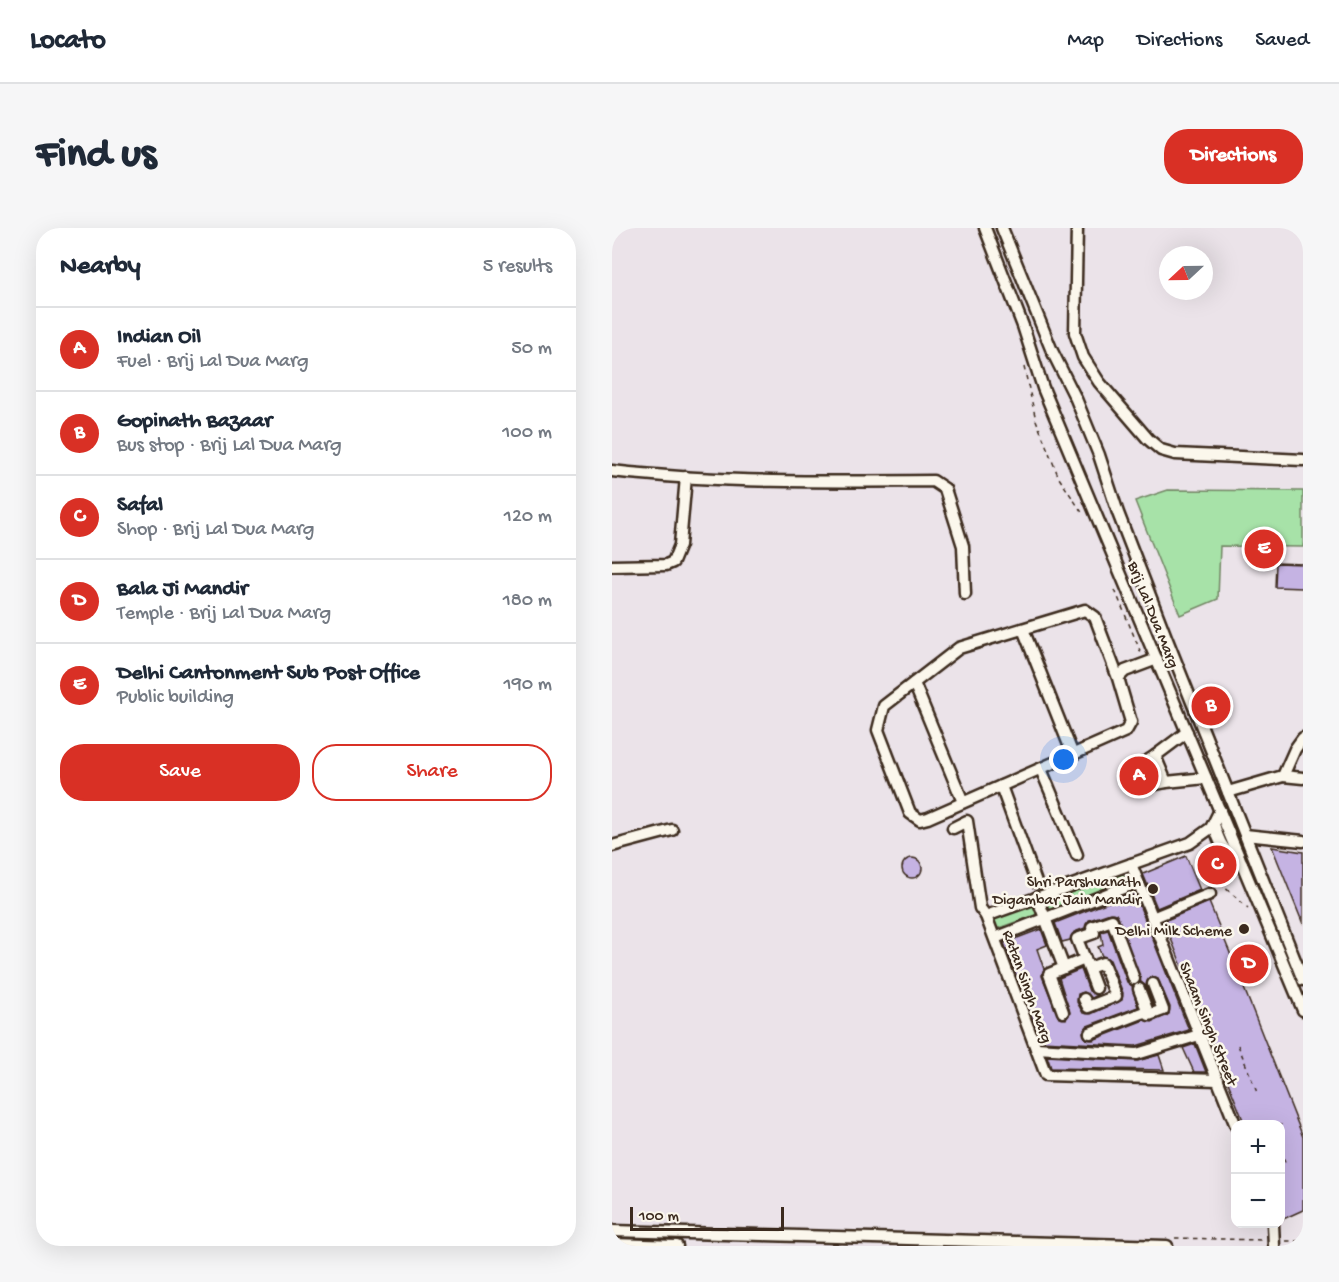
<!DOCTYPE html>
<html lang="en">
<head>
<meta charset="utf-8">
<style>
	:root { --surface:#fff; --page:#f6f6f7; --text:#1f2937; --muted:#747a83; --line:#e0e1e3; --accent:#d93025 }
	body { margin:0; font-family:"Gochi Hand",sans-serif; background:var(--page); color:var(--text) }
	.controls { position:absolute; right:18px; bottom:18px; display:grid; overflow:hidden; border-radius:12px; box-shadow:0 6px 24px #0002 }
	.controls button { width:54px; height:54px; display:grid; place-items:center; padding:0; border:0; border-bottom:2px solid var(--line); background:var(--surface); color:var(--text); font:30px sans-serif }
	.compass { position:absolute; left:547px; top:18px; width:54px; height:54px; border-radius:50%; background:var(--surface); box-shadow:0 6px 24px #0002; rotate:248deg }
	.scale { position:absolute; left:18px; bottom:15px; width:154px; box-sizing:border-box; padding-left:6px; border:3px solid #3b2a1e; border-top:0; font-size:16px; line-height:21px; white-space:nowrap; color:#3b2a1e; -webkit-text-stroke:4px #fbf7ec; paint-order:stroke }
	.you { position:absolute; left:452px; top:532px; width:21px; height:21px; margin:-15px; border:4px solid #fff; border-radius:50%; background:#1a73e8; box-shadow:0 0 0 9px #1a73e833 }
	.badge { display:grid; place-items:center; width:39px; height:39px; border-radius:50%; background:var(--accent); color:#fff; font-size:20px; font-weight:700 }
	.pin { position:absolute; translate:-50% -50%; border:3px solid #fff; box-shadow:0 2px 6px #0006 }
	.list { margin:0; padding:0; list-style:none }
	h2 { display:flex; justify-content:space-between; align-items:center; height:78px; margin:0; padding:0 24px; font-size:26px }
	h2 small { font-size:20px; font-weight:400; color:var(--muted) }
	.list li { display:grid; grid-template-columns:39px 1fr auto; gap:18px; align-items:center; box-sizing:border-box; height:84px; padding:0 24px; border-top:2px solid var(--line) }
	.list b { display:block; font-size:22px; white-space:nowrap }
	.list p { margin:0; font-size:20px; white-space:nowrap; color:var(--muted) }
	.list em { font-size:20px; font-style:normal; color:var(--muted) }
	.actions { display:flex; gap:12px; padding:18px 24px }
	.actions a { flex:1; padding:14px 0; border:2px solid var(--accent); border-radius:24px; text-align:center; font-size:21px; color:var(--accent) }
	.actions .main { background:var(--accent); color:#fff }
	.map { position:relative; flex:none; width:691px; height:1018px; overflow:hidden; border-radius:24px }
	header { display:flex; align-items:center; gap:36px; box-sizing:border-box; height:84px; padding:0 30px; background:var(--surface); border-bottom:2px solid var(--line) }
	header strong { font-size:28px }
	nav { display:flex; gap:33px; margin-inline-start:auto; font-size:21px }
	.intro { display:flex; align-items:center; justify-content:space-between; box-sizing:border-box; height:144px; padding:0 36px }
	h1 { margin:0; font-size:42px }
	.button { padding:15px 27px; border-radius:24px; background:var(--accent); color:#fff; font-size:21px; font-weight:700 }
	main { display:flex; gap:36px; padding:0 36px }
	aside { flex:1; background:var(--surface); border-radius:24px; box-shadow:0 6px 24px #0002 }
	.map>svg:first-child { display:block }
	.green { fill:#a7e2a8; stroke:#718663; stroke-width:1.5 }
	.building { fill:#c5b3e3; stroke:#3b2a1e; stroke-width:1.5 }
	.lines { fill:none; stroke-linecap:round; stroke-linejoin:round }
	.minor-casing { stroke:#3b2a1e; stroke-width:15 }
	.path { stroke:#3b2a1e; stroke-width:1.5; stroke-dasharray:4.5 4.5; stroke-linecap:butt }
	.minor { stroke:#fbf7ec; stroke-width:10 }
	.poi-dot { fill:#3b2a1e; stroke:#fbf7ec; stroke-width:2 }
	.labels { text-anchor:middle; stroke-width:5; stroke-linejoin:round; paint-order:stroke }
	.street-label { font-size:16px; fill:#3b2a1e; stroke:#fbf7ec }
	.poi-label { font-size:16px; fill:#3b2a1e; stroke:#fbf7ec; text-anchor:end }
</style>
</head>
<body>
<header>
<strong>Locato</strong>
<nav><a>Map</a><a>Directions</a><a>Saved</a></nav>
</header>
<div class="intro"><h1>Find us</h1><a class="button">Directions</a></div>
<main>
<aside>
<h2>Nearby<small>5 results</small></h2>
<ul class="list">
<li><span class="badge">A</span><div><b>Indian Oil</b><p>Fuel · Brij Lal Dua Marg</p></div><em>50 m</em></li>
<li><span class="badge">B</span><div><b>Gopinath Bazaar</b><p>Bus stop · Brij Lal Dua Marg</p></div><em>100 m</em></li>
<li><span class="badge">C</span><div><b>Safal</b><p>Shop · Brij Lal Dua Marg</p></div><em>120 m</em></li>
<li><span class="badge">D</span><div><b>Bala Ji Mandir</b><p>Temple · Brij Lal Dua Marg</p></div><em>180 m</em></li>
<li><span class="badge">E</span><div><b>Delhi Cantonment Sub Post Office</b><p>Public building</p></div><em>190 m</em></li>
</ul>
<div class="actions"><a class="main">Save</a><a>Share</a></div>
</aside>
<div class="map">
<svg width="691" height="1018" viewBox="0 0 691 1018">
	<rect width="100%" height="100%" fill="#ebe3e9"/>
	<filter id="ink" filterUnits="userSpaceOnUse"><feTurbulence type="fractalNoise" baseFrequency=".0167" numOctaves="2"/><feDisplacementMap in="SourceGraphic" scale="12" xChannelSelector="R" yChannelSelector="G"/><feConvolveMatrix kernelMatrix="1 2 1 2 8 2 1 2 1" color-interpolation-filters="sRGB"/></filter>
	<g filter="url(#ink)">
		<g class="green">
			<path d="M556 262 691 263V319L608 318 606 371 568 387 523 273Z"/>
			<path d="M510 643 514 653 436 682 432 672Z"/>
			<path d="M422 674 426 686 384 701 380 689Z"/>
		</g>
		<g class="building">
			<path d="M664 335 691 336V360L663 359Z"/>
			<path d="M660 619 691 624V696Z"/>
			<path d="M574 628 588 662 545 680 531 646Z"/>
			<circle cx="300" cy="640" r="10"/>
			<path d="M522 664 577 802 524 818 429 813 392 715 429 701 435 717 425 721 432 741 430 748 447 790 454 791 458 785 447 750 469 741 477 763 486 767 480 770 472 764 466 766 465 774 471 785 479 786 510 772 511 765 498 732 490 728 486 719 491 717 489 704 496 702 515 754 520 758 526 779 475 798 471 804 474 811 481 812 532 792 540 794 557 786 558 779 546 751 538 749 534 758 529 754 504 686 498 685 477 692 473 700 462 704 458 712 450 714 443 695Z"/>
			<path d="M597 674 623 737 643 729 646 736 626 745 691 909V982L669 992V897H633L552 693Z"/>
			<path d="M583 816 594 844H582L571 820Z"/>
			<path d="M547 827 552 842 439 840 435 828 525 833Z"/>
		</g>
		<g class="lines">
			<g class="minor-casing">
				<g id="minor">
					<path d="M373 0 411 98 431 160 691 782"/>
					<path d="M390 0 440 123 464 171 487 227 506 285 554 409 691 752"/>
					<path d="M465 0 463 105 471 129 487 154 536 211 549 222 563 226 691 232"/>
					<path d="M0 243C106 255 214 254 321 253L333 261 351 318 353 366"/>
					<path d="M0 338 54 337 61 334 68 317 74 249"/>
					<path d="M411 401 461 527"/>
					<path d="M506 450 483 389 473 382 347 420 272 478 266 502 298 585 308 592 316 590 514 503 519 494 506 450 513 443 545 431"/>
					<path d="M302 455 351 574"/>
					<path d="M575 504 543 528 554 554 594 550"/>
					<path d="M543 528 532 535 540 557 554 554"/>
					<path d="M429 541 465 627"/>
					<path d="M671 548 691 550"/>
					<path d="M389 558 424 654"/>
					<path d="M616 564 671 548 683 521 691 510"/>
					<path d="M602 596C607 615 612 625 630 635"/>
					<path d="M341 600 355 593 368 680 374 688 434 847 606 852"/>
					<path d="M633 607 691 613"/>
					<path d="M0 618 60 602"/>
					<path d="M519 636 624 898"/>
					<path d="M425 669 452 740"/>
					<path d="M374 688 578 615 599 600 608 582"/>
					<path d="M540 690 598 666"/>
					<path d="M383 710 526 654"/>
					<path d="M473 731 465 711 482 705 480 699 500 692 522 751"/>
					<path d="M527 761 537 787 551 782 541 756"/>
					<path d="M472 771 476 779 504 768 491 735 477 740"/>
					<path d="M451 784 437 746 473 731 484 760"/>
					<path d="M478 805 535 783"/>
					<path d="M424 820 525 826 587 807"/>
					<path d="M661 996 662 1018"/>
					<path d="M0 1003 555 1018"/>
					<path d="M0 1016 65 1018"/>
				</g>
			</g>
			<g class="path">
				<path d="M412 139 424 192 447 250 471 286"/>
				<path d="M503 362 529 425"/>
				<path d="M607 658 610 657 636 680"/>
				<path d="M626 817 646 867"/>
				<path d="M668 922 674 936"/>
				<path d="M563 1010 651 1012"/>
				<path d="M674 1013H691"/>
			</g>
			<use href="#minor" class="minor"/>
		</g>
	</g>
	<g class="poi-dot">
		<circle cx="541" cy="661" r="6"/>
		<circle cx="632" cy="701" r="6"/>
	</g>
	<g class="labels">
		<g class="street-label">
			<text transform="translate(543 386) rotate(68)" y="6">Brij Lal Dua Marg</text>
			<text transform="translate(417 758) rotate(70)" y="6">Ratan Singh Marg</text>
			<text transform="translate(598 795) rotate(68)" y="6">Shaam Singh Street</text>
		</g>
		<g class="poi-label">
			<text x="529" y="658">Shri Parshvanath<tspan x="529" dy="18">Digambar Jain Mandir</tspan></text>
			<text x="620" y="707">Delhi Milk Scheme</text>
		</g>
	</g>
</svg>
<div class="controls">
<button>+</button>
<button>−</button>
</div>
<svg class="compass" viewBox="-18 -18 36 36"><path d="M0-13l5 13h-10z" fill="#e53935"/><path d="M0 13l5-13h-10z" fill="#747a83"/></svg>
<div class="scale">100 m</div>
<div class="you"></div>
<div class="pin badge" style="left:527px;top:548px">A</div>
<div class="pin badge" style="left:599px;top:478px">B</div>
<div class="pin badge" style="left:605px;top:637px">C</div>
<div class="pin badge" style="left:637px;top:736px">D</div>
<div class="pin badge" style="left:652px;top:321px">E</div>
</div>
</main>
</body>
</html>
